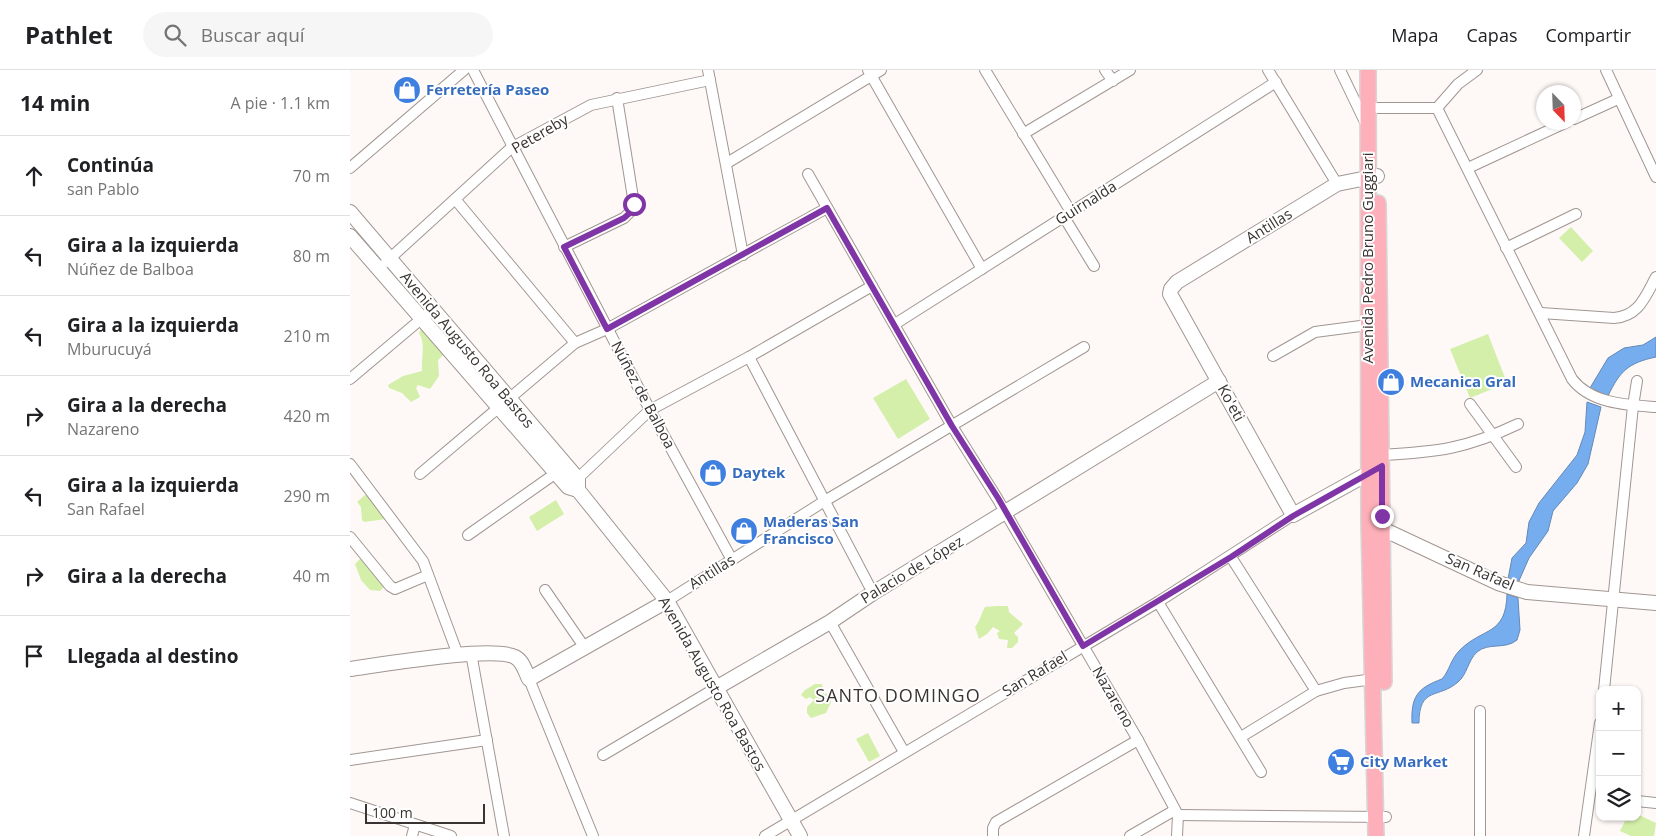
<!DOCTYPE html>
<html lang="es">
<head>
<meta charset="utf-8">
<style>
	:root { --surface:#fff; --page:#f6f6f6; --text:#202124; --muted:#757577; --line:#e0e0e0 }
	body { margin:0; font-family:"Open Sans",sans-serif; background:var(--page); color:var(--text) }
	.controls { position:absolute; right:15px; bottom:15px; display:grid; overflow:hidden; border-radius:10px; box-shadow:0 1px 4px #0004 }
	.controls button { width:45px; height:45px; display:grid; place-items:center; padding:0; border:0; border-bottom:1px solid var(--line); background:var(--surface); color:var(--text); font:25px sans-serif }
	.compass { position:absolute; left:1186px; top:15px; width:45px; height:45px; border-radius:50%; background:var(--surface); box-shadow:0 1px 4px #0004; rotate:157deg }
	.scale { position:absolute; left:15px; bottom:12px; width:120px; box-sizing:border-box; padding-left:5px; border:2px solid #393432; border-top:0; font-size:14px; line-height:18px; white-space:nowrap; color:#393432; -webkit-text-stroke:4px #fff; paint-order:stroke }
	.stop { position:absolute; width:15px; height:15px; margin:-11px; border:4px solid #8035a7; border-radius:50%; background:#fff }
	.stop.end { background:#8035a7; border-color:#fff; box-shadow:0 1px 5px #0008 }
	.list { margin:0; padding:0; list-style:none }
	h2 { display:flex; justify-content:space-between; align-items:center; height:65px; margin:0; padding:0 20px; font-size:21px }
	h2 small { font-size:16px; font-weight:400; color:var(--muted) }
	.list li { display:grid; grid-template-columns:32px 1fr auto; gap:15px; align-items:center; box-sizing:border-box; height:80px; padding:0 20px; border-top:1px solid var(--line) }
	.list b { display:block; font-size:19px; white-space:nowrap }
	.list p { margin:0; font-size:16px; white-space:nowrap; color:var(--muted) }
	.list em { font-size:16px; font-style:normal; color:var(--muted) }
	.icon { flex:none; width:28px; height:28px; fill:none; stroke:currentColor; stroke-width:2; stroke-linecap:round; stroke-linejoin:round }
	.map { position:relative; flex:none; width:1306px; height:766px; overflow:hidden }
	header { display:flex; align-items:center; gap:30px; box-sizing:border-box; height:70px; padding:0 25px; background:var(--surface); border-bottom:1px solid var(--line) }
	header strong { font-size:24px }
	nav { display:flex; gap:28px; margin-inline-start:auto; font-size:18px }
	.search { width:350px; height:45px; background:var(--page); display:flex; align-items:center; gap:12px; box-sizing:border-box; padding:0 18px; border-radius:28px; color:var(--muted); font-size:19px }
	main { display:flex }
	aside { flex:1; background:var(--surface) }
	.map>svg:first-child { display:block }
	.green { fill:#d3efa9 }
	.water { fill:#76adee; stroke:#6489b6 }
	.lines { fill:none; stroke-linecap:round; stroke-linejoin:round }
	.street-casing { stroke:#a19691; stroke-width:12 }
	.secondary-casing { stroke:#a19691; stroke-width:16 }
	.primary-casing { stroke:#d7d6d6; stroke-width:18 }
	.street { stroke:#fff; stroke-width:10 }
	.secondary { stroke:#fff; stroke-width:14 }
	.primary { stroke:#feb0ba; stroke-width:15 }
	.route { stroke:#8035a7; stroke-width:6 }
	.labels { text-anchor:middle; stroke-width:4; stroke-linejoin:round; paint-order:stroke }
	.shop-label { font-size:15px; font-weight:bold; fill:#366cbe; stroke:#fff; text-anchor:start }
	.street-label { font-size:15px; fill:#393432; stroke:#fff }
	.quarter-label { font-size:18px; letter-spacing:1px; fill:#393432; stroke:#fff }
</style>
</head>
<body>
<header>
<strong>Pathlet</strong>
<div class="search"><svg class="icon" aria-label="search" viewBox="0 0 24 24"><circle cx="10" cy="10" r="6"/><path d="M15 15l6 6"/></svg>Buscar aquí</div>
<nav><a>Mapa</a><a>Capas</a><a>Compartir</a></nav>
</header>
<main>
<aside>
<h2>14 min<small>A pie · 1.1 km</small></h2>
<ul class="list">
<li><svg class="icon" aria-label="ahead" viewBox="0 0 24 24"><path d="M12 20V5M6 11l6-6 6 6"/></svg><div><b>Continúa</b><p>san Pablo</p></div><em>70 m</em></li>
<li><svg class="icon" aria-label="left" viewBox="0 0 24 24"><path d="M17 20v-9H6M10 6l-5 5 5 5"/></svg><div><b>Gira a la izquierda</b><p>Núñez de Balboa</p></div><em>80 m</em></li>
<li><svg class="icon" aria-label="left" viewBox="0 0 24 24"><path d="M17 20v-9H6M10 6l-5 5 5 5"/></svg><div><b>Gira a la izquierda</b><p>Mburucuyá</p></div><em>210 m</em></li>
<li><svg class="icon" aria-label="right" viewBox="0 0 24 24"><path d="M7 20v-9h11M14 6l5 5-5 5"/></svg><div><b>Gira a la derecha</b><p>Nazareno</p></div><em>420 m</em></li>
<li><svg class="icon" aria-label="left" viewBox="0 0 24 24"><path d="M17 20v-9H6M10 6l-5 5 5 5"/></svg><div><b>Gira a la izquierda</b><p>San Rafael</p></div><em>290 m</em></li>
<li><svg class="icon" aria-label="right" viewBox="0 0 24 24"><path d="M7 20v-9h11M14 6l5 5-5 5"/></svg><div><b>Gira a la derecha</b></div><em>40 m</em></li>
<li><svg class="icon" aria-label="arrive" viewBox="0 0 24 24"><path d="M6 21V4h12l-3 4 3 4H6"/></svg><div><b>Llegada al destino</b></div></li>
</ul>
</aside>
<div class="map">
<svg width="1306" height="766" viewBox="0 0 1306 766">
	<rect width="100%" height="100%" fill="#fef9f7"/>
	<g class="green">
		<path d="M1221 157 1243 181 1232 192 1209 168Z"/>
		<path d="M72 257 95 283 88 290 89 306 80 319 68 315 66 318 70 327 61 332 52 323 39 318 38 315 53 306 72 301C71 288 76 274 69 263Z"/>
		<path d="M1138 264 1157 313 1120 328 1100 279Z"/>
		<path d="M556 309 580 349 548 369 523 328Z"/>
		<path d="M15 425H19L36 449 14 452 12 450 11 437 7 432Z"/>
		<path d="M206 430 214 444 187 461 179 447Z"/>
		<path d="M12 487 34 517 30 521 20 520 11 510 5 494Z"/>
		<path d="M646 536H658L659 542 673 554 664 563 668 567V572L662 578H657L658 570 649 569 647 563 650 561 643 557 637 564 629 569 625 557C630 551 631 544 635 537Z"/>
		<path d="M465 614H472L474 624 479 623 481 632 476 643 461 648 457 643V637L464 630 460 627 456 629 451 625 455 620Z"/>
		<path d="M518 663 530 686 519 692 506 669Z"/>
		<path d="M1287 744 1306 753 1304 766H1281L1270 761 1277 747H1287Z"/>
	</g>
	<g class="water">
		<path d="M1306 267V287C1278 293 1270 301 1258 326L1240 318 1258 288 1274 278 1293 275Z"/>
		<path d="M1237 332 1251 337 1238 394 1227 413 1203 441 1198 461 1179 488 1168 513 1158 509 1162 488 1176 473 1179 452 1189 433 1227 385 1235 362Z"/>
		<path d="M1157 524 1168 528 1170 560 1167 570C1155 580 1139 572 1127 582 1118 590 1117 605 1108 612 1089 629 1069 616 1069 653H1062C1061 627 1067 618 1092 609 1100 600 1100 590 1110 580 1133 557 1156 566 1157 524Z"/>
	</g>
	<g class="lines">
		<g class="street-casing">
			<g id="street">
				<path d="M123 0 300 340 382 490"/>
				<path d="M358 0 393 185"/>
				<path d="M518 0 632 199"/>
				<path d="M635 0 721 142"/>
				<path d="M755 0 763 11"/>
				<path d="M918 0 987 114"/>
				<path d="M990 0 1016 54"/>
				<path d="M1256 0 1306 107"/>
				<path d="M1027 38H1087L1108 14 1127 0"/>
				<path d="M1087 38 1222 309C1241 334 1278 335 1306 337"/>
				<path d="M1224 49 1268 29"/>
				<path d="M673 64 780 0"/>
				<path d="M377 93 531 0"/>
				<path d="M0 98 114 0"/>
				<path d="M1118 98 1217 52"/>
				<path d="M458 104 602 356 647 428 788 670 828 745 827 766"/>
				<path d="M105 129 225 273"/>
				<path d="M714 147 744 196"/>
				<path d="M214 177 274 148 281 141 284 134 267 28"/>
				<path d="M1156 178 1226 144"/>
				<path d="M36 192 161 78 241 35 360 10"/>
				<path d="M1191 243 1264 248C1289 246 1295 227 1306 207"/>
				<path d="M545 254 926 12"/>
				<path d="M923 286 965 262 1018 255"/>
				<path d="M399 287 523 523"/>
				<path d="M0 309 83 239"/>
				<path d="M1120 334 1166 397"/>
				<path d="M1031 385C1087 382 1116 379 1168 354"/>
				<path d="M0 394 73 491 108 585"/>
				<path d="M70 404 225 273 257 259 477 138"/>
				<path d="M224 412 300 340 399 287 522 216"/>
				<path d="M118 465 206 403"/>
				<path d="M0 467 40 516 45 519 78 505"/>
				<path d="M881 487 966 621"/>
				<path d="M195 520 235 578"/>
				<path d="M317 531 473 432 734 277"/>
				<path d="M808 532 911 702"/>
				<path d="M480 552 554 682"/>
				<path d="M121 583 154 766"/>
				<path d="M179 609 243 766"/>
				<path d="M1254 620 1283 336 1287 311"/>
				<path d="M1130 641V766"/>
				<path d="M891 667 966 621 994 613 1024 609"/>
				<path d="M253 685 366 618"/>
				<path d="M0 690 137 670"/>
				<path d="M1287 731 1306 733"/>
				<path d="M0 733 101 766"/>
				<path d="M828 745 1036 747"/>
				<path d="M62 766 65 755"/>
				<path d="M415 766 808 532 943 445"/>
				<path d="M643 766V758L646 752 788 670"/>
				<path d="M780 766 825 740"/>
				<path d="M1234 766 1250 653"/>
			</g>
		</g>
		<g class="secondary-casing">
			<g id="secondary">
				<path d="M1027 106 987 114 827 212 821 219 820 224 943 445 1028 398"/>
				<path d="M0 142 228 409V420"/>
				<path d="M0 166 218 417 228 420 317 531 450 766"/>
				<path d="M1022 454 1148 513 1177 522 1306 533"/>
				<path d="M0 599C29 595 144 575 165 587 173 591 175 601 179 609L317 531"/>
				<path d="M366 618 480 552 523 523 869 311"/>
			</g>
		</g>
		<g class="primary-casing">
			<g id="primary">
				<path d="M1018 0 1019 453 1026 766"/>
				<path d="M1028 133 1034 612"/>
			</g>
		</g>
		<use href="#street" class="street"/>
		<use href="#secondary" class="secondary"/>
		<use href="#primary" class="primary"/>
	</g>
	<g class="lines">
		<path class="route" d="M284 134 281 142 274 148 214 177 257 259 477 138 602 356 648 428 733 576 881 487 943 446 1032 396V446"/>
	</g>
	<defs>
		<g id="shop-disc" transform="scale(1.4375)"><circle r="9.5" fill="#3f7fe0" stroke="#fff"/><path d="M-5-2.5h2.3a2.7 3.5 0 0 1 5.4 0H5L5.5 6h-11ZM-1.5-2.5h3a1.5 2.3 0 0 0-3 0Z" fill="#fff"/></g>
		<g id="supermarket-disc" transform="scale(1.4375)"><circle r="9.5" fill="#3f7fe0" stroke="#fff"/><path d="M-6-5.5h2.5l.6 2H6L4.5 2H-2.5L-4.4-4H-6ZM-1.5 3.2a1.3 1.3 0 1 0 .1 0ZM3 3.2a1.3 1.3 0 1 0 .1 0Z" fill="#fff"/></g>
	</defs>
	<g fill-rule="evenodd">
		<use href="#shop-disc" x="57" y="20"/>
		<use href="#shop-disc" x="1041" y="312"/>
		<use href="#shop-disc" x="363" y="403"/>
		<use href="#shop-disc" x="394" y="461"/>
		<use href="#supermarket-disc" x="991" y="692"/>
	</g>
	<g class="labels">
		<g class="shop-label">
			<text x="76" y="25">Ferretería Paseo</text>
			<text x="1060" y="317">Mecanica Gral</text>
			<text x="382" y="408">Daytek</text>
			<text x="413" y="457">Maderas San<tspan x="413" dy="17">Francisco</tspan></text>
			<text x="1010" y="697">City Market</text>
		</g>
		<g class="street-label">
			<text transform="translate(190 64) rotate(-30)" y="5">Petereby</text>
			<text transform="translate(736 133) rotate(-32)" y="5">Guirnalda</text>
			<text transform="translate(919 156) rotate(-32)" y="5">Antillas</text>
			<text transform="translate(1018 188) rotate(-90)" y="5">Avenida Pedro Bruno Guggiari</text>
			<text transform="translate(117 280) rotate(50)" y="5">Avenida Augusto Roa Bastos</text>
			<text transform="translate(293 325) rotate(62)" y="5">Núñez de Balboa</text>
			<text transform="translate(881 333) rotate(61)" y="5">Ko'eti</text>
			<text transform="translate(562 500) rotate(-31)" y="5">Palacio de López</text>
			<text transform="translate(362 502) rotate(-32)" y="5">Antillas</text>
			<text transform="translate(1130 502) rotate(23)" y="5">San Rafael</text>
			<text transform="translate(685 604) rotate(-31)" y="5">San Rafael</text>
			<text transform="translate(362 614) rotate(60)" y="5">Avenida Augusto Roa Bastos</text>
			<text transform="translate(763 627) rotate(60)" y="5">Nazareno</text>
		</g>
		<g class="quarter-label">
			<text x="548" y="632">SANTO DOMINGO</text>
		</g>
	</g>
</svg>
<div class="controls">
<button>+</button>
<button>−</button>
<button><svg class="icon" aria-label="layers" viewBox="0 0 24 24"><path d="M12 4l9 5-9 5-9-5zM3 14l9 5 9-5"/></svg></button>
</div>
<svg class="compass" viewBox="-18 -18 36 36"><path d="M0-13l5 13h-10z" fill="#e53935"/><path d="M0 13l5-13h-10z" fill="#757577"/></svg>
<div class="scale">100 m</div>
<div class="stop" style="left:284px;top:134px"></div>
<div class="stop end" style="left:1032px;top:446px"></div>
</div>
</main>
</body>
</html>
